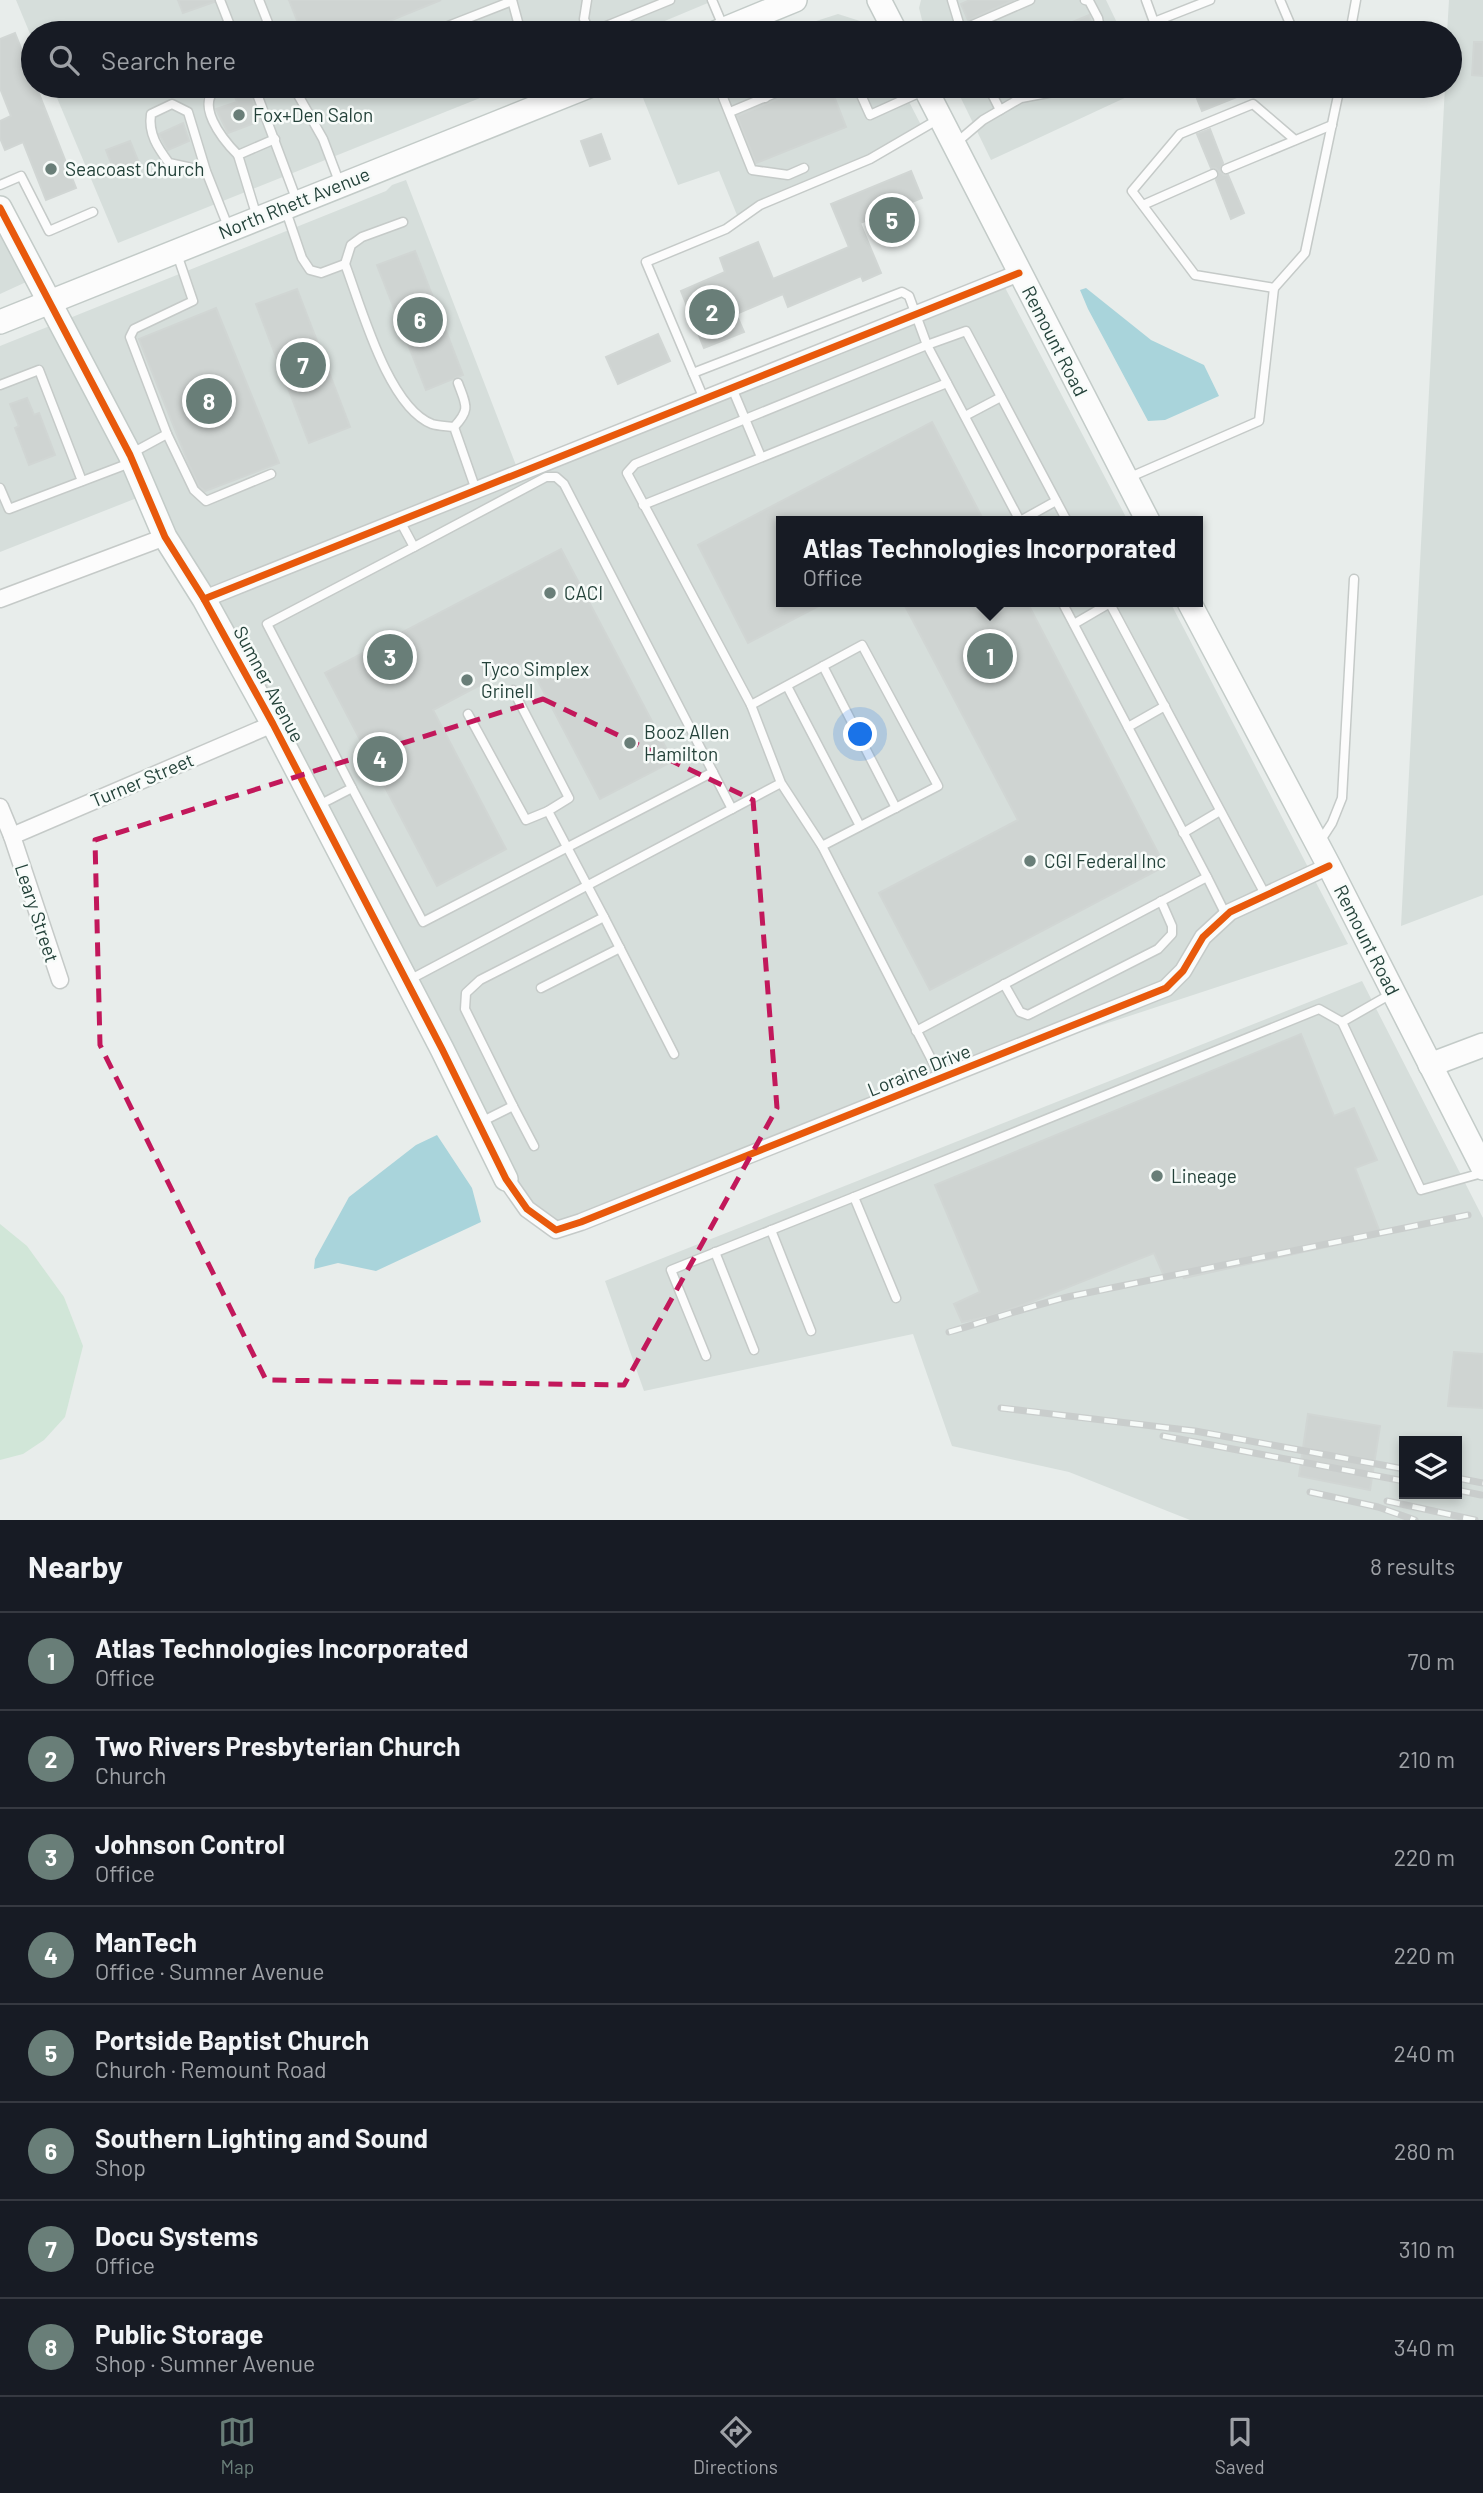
<!DOCTYPE html>
<html lang="en">
<head>
<meta charset="utf-8">
<style>
	:root { --surface:#171b24; --page:#20242c; --text:#f1f3f6; --muted:#9ea1a6; --line:#363941; --accent:#697e78 }
	body { margin:0; font-family:Barlow,sans-serif; background:var(--page); color:var(--text) }
	.controls { position:absolute; right:21px; bottom:21px; display:grid; overflow:hidden; border-radius:0px; box-shadow:0 4px 10px #0003 }
	.controls button { width:63px; height:63px; display:grid; place-items:center; padding:0; border:0; border-bottom:2px solid var(--line); background:var(--surface); color:var(--text); font:35px sans-serif }
	.you { position:absolute; left:861px; top:735px; width:24px; height:24px; margin:-18px; border:5px solid #fff; border-radius:50%; background:#1a73e8; box-shadow:0 0 0 10px #1a73e833 }
	.badge { display:grid; place-items:center; width:46px; height:46px; border-radius:50%; background:var(--accent); color:#fff; font-size:23px; font-weight:700 }
	.pin { position:absolute; translate:-50% -50%; border:4px solid #fff; box-shadow:0 2px 7px #0006 }
	.popup { position:absolute; left:776px; top:516px; width:427px; height:91px; box-sizing:border-box; display:grid; place-content:center; border-radius:0px; background:var(--surface); filter:drop-shadow(0 2px 5px #0005); font-size:23px; white-space:nowrap; color:var(--muted) }
	.popup b { font-size:26px; color:var(--text) }
	.popup::after { content:''; position:absolute; left:50%; top:100%; margin-left:-14px; border:14px solid transparent; border-top-color:var(--surface) }
	.list { margin:0; padding:0; list-style:none }
	h2 { display:flex; justify-content:space-between; align-items:center; height:91px; margin:0; padding:0 28px; font-size:30px }
	h2 small { font-size:23px; font-weight:400; color:var(--muted) }
	.list li { display:grid; grid-template-columns:46px 1fr auto; gap:21px; align-items:center; box-sizing:border-box; height:98px; padding:0 28px; border-top:2px solid var(--line) }
	.list b { display:block; font-size:26px; white-space:nowrap }
	.list p { margin:0; font-size:23px; white-space:nowrap; color:var(--muted) }
	.list em { font-size:23px; font-style:normal; color:var(--muted) }
	.icon { flex:none; width:38px; height:38px; fill:none; stroke:currentColor; stroke-width:2; stroke-linecap:round; stroke-linejoin:round }
	.map { position:relative; flex:none; width:1483px; height:1520px; overflow:hidden }
	.search { position:absolute; background:var(--surface); box-shadow:0 4px 10px #0003; left:21px; right:21px; top:21px; height:77px; display:flex; align-items:center; gap:18px; box-sizing:border-box; padding:0 24px; border-radius:38px; color:var(--muted); font-size:26px }
	.sheet { height:875px; background:var(--surface) }
	nav { display:flex; justify-content:space-around; align-items:center; box-sizing:border-box; height:98px; border-top:2px solid var(--line); background:var(--surface); font-size:19px; color:var(--muted) }
	nav a { display:grid; justify-items:center; gap:4px }
	nav .on { color:var(--accent) }
	.map>svg:first-child { display:block }
	.built { fill:#d6dedb; fill-rule:evenodd }
	.green { fill:#d1e6d8 }
	.water { fill:#a9d4db }
	.building { fill:#cfd4d2; stroke:#d1d6d4; stroke-width:2 }
	.lines { fill:none; stroke-linecap:round; stroke-linejoin:round }
	.lane-casing { stroke:#c5cac8; stroke-width:11 }
	.street-casing { stroke:#c5cac8; stroke-width:19 }
	.secondary-casing { stroke:#c3cbc8; stroke-width:26 }
	.lane { stroke:#fcfcfc; stroke-width:8 }
	.street { stroke:#fcfcfc; stroke-width:16 }
	.secondary { stroke:#fcfcfc; stroke-width:23 }
	.rail-casing { stroke:#c9cdcc; stroke-width:7 }
	.rail { stroke:#f7fbf9; stroke-width:4.5; stroke-dasharray:13; stroke-linecap:butt }
	.cycleway-casing { stroke:#f7fbf9; stroke-width:11 }
	.cycleway { stroke:#e8590c; stroke-width:7 }
	.marked { fill:none; stroke:#c2185b; stroke-width:5; stroke-dasharray:14 9; stroke-linejoin:round }
	.poi-dot { fill:#697e78; stroke:#f7fbf9; stroke-width:2.5 }
	.labels { text-anchor:middle; stroke-width:5; stroke-linejoin:round; paint-order:stroke }
	.poi-label { font-size:19px; fill:#24423a; stroke:#f7fbf9; text-anchor:start }
	.street-label { font-size:19px; fill:#24423a; stroke:#f7fbf9 }
</style>
</head>
<body>
<div class="map">
<svg width="1483" height="1520" viewBox="0 0 1483 1520">
	<rect width="100%" height="100%" fill="#e8edeb"/>
	<g class="built">
		<path d="M16 0H715L636 33H33V41Z"/>
		<path d="M921 0H1106L1122 33H929L922 20 919 8Z"/>
		<path d="M1449 0H1483V895L1401 926 1445 86H1450V33H1447Z"/>
		<path d="M838 14 860 21 869 33H779Z"/>
		<path d="M52 86H510L118 243Z"/>
		<path d="M646 86H901L923 129 870 159 739 220 719 171 678 185 639 88Z"/>
		<path d="M955 86H1145L1146 88 991 160Z"/>
		<path d="M406 180 519 473 1001 280 1128 521H782V602H1170L1348 944 941 1078 556 1230 527 1209 147 494 0 552V346L386 191 392 185Z"/>
		<path d="M0 208 37 277 0 294Z"/>
		<path d="M1362 981 1483 1218V1520H1190L1069 1472 952 1446 913 1334 644 1391 605 1281ZM1404 1441H1457V1494H1404Z"/>
	</g>
	<path class="green" d="M0 1224 27 1246 64 1297 83 1346 65 1417 44 1440 23 1454 0 1460Z"/>
	<g class="water">
		<path d="M1086 288 1151 340 1204 365 1219 396 1165 420 1148 421 1088 309 1080 290Z"/>
		<path d="M437 1135 472 1188 481 1222 376 1271 338 1263 314 1269 315 1259 349 1197 416 1145Z"/>
	</g>
	<g class="building">
		<path d="M178 0H214V2L183 13Z"/>
		<path d="M289 0H441L360 33H302Z"/>
		<path d="M970 0H1014L968 20 961 4Z"/>
		<path d="M1089 15 1093 29 1083 33H1046Z"/>
		<path d="M15 33 33 78V86H36L76 188 46 200 23 142 5 150 0 138V121L11 116 0 88V39Z"/>
		<path d="M1474 42H1483V76L1472 75Z"/>
		<path d="M231 86H248L260 121 228 133 216 109 237 102Z"/>
		<path d="M798 86H830L846 127 756 163 737 116 795 92Z"/>
		<path d="M1192 86H1264L1202 111Z"/>
		<path d="M183 123 189 141 168 150 159 134Z"/>
		<path d="M1210 129 1223 163 1220 171 1223 175H1228L1244 213 1231 219 1216 180 1219 172 1216 168H1211L1197 134Z"/>
		<path d="M601 134 610 159 590 166 581 141Z"/>
		<path d="M130 141 139 163 115 173 106 150Z"/>
		<path d="M911 171 922 198 860 223 881 273 863 281 861 276 788 307 783 294 736 314 744 332 704 348 681 291 725 272 720 258 758 242 773 279 849 247 831 204Z"/>
		<path d="M415 251 463 375 426 390 377 265Z"/>
		<path d="M297 289 350 427 309 443 256 304Z"/>
		<path d="M216 308 279 463 205 491 199 486 190 467 139 339Z"/>
		<path d="M658 334 670 361 618 384 606 357Z"/>
		<path d="M27 398 34 415 39 413 55 455 29 465 15 428 19 426 10 404Z"/>
		<path d="M932 422 984 521H782V602H826L748 643 698 545Z"/>
		<path d="M561 549 673 761 600 799 527 660 433 710 506 849 437 886 325 673Z"/>
		<path d="M903 602H1027L1165 866 930 990 879 893 1018 820Z"/>
		<path d="M1301 1034 1334 1116 1354 1108 1377 1160 1355 1168 1381 1235 1184 1278 1181 1272 1164 1276 1154 1253 1033 1301 991 1316 962 1322 954 1304 980 1292 935 1185Z"/>
		<path d="M1454 1352 1483 1354V1408L1448 1406Z"/>
		<path d="M1308 1414 1380 1426 1370 1490 1299 1476Z"/>
	</g>
	<g class="lines">
		<g class="lane-casing">
			<g id="lane">
				<path d="M220 0 233 33"/>
				<path d="M259 0 272 33"/>
				<path d="M512 0 521 33"/>
				<path d="M587 0 584 19 590 33"/>
				<path d="M712 0 723 26"/>
				<path d="M952 0 961 30"/>
				<path d="M1085 0 1089 1 1098 18 1101 33"/>
				<path d="M1146 0 1154 22 1210 0"/>
				<path d="M1280 0 1294 33"/>
				<path d="M430 33 512 1"/>
				<path d="M589 33 670 0"/>
				<path d="M963 33 961 30 1030 0"/>
				<path d="M1350 33 1356 0"/>
				<path d="M220 86C192 102 223 140 238 155"/>
				<path d="M254 86 297 201"/>
				<path d="M293 86 323 139 340 184"/>
				<path d="M543 86 549 99"/>
				<path d="M761 86 765 98"/>
				<path d="M857 86 870 115 923 91"/>
				<path d="M988 86 1000 110"/>
				<path d="M720 90 752 170 788 175 804 168"/>
				<path d="M730 112 792 86"/>
				<path d="M956 143 983 120 1021 98 1064 90 1070 86"/>
				<path d="M1226 169 1332 125"/>
				<path d="M206 171 169 163C158 148 148 134 151 114L172 104 188 112 206 171 229 229"/>
				<path d="M0 185 21 176 49 231 93 212"/>
				<path d="M1143 205 1213 174"/>
				<path d="M286 211 302 258 310 270 321 273 345 264C361 306 388 407 432 424 438 426 447 426 454 427L476 490"/>
				<path d="M257 217 238 155 275 139"/>
				<path d="M345 264 351 245 362 237 403 222"/>
				<path d="M1274 288 1195 275 1132 191 1180 134 1253 104 1295 140"/>
				<path d="M693 373 902 292 909 296 927 345 1020 521"/>
				<path d="M0 385 39 370 82 481"/>
				<path d="M732 388 761 457"/>
				<path d="M704 399 646 262 726 229 760 205 870 159 937 120"/>
				<path d="M965 416 1001 397"/>
				<path d="M454 427C471 409 466 405 458 383"/>
				<path d="M167 434 194 490 206 501 271 474"/>
				<path d="M132 453 167 434 130 337 134 329 193 301 177 254"/>
				<path d="M1128 478 1259 421 1274 288 1305 253 1340 86"/>
				<path d="M0 488 9 509 130 463"/>
				<path d="M643 505 947 383"/>
				<path d="M1020 521 1056 501"/>
				<path d="M414 547 546 477H556L564 484 732 809"/>
				<path d="M1062 602 1207 877"/>
				<path d="M1109 602 1266 896"/>
				<path d="M1074 624 1110 603"/>
				<path d="M823 666 896 808"/>
				<path d="M787 686 860 826"/>
				<path d="M513 690 569 798 548 811 604 917 480 980 466 993 465 1009 513 1106"/>
				<path d="M751 705 627 473 635 464 927 345 966 331 1067 521"/>
				<path d="M468 714 526 820 548 811"/>
				<path d="M1128 727 1165 706"/>
				<path d="M352 788 423 922 713 772"/>
				<path d="M319 805 352 788 267 624 414 547 400 521"/>
				<path d="M1183 833 1220 811"/>
				<path d="M1319 843 1332 823 1342 798 1354 579"/>
				<path d="M822 846 941 1078"/>
				<path d="M604 917 674 1054"/>
				<path d="M409 980 781 783 822 846 938 786 862 645 751 705 781 783"/>
				<path d="M1004 984 1020 1012 1028 1015 1158 949 1172 934V926L1161 901"/>
				<path d="M541 988 620 948"/>
				<path d="M1391 994 1342 1022 1421 1190 1482 1173"/>
				<path d="M916 1031 1207 877 1226 915"/>
				<path d="M481 1122 513 1106 534 1146"/>
				<path d="M771 1230 811 1331"/>
				<path d="M715 1252 754 1350"/>
				<path d="M896 1298 854 1197 1319 1009 1342 1022"/>
				<path d="M706 1356 671 1270 854 1197"/>
			</g>
		</g>
		<g class="street-casing">
			<g id="street">
				<path d="M0 599 165 537"/>
				<path d="M204 599 1019 273"/>
				<path d="M0 807 12 836 60 980"/>
				<path d="M12 836 273 724"/>
				<path d="M506 1179 527 1209 556 1230 581 1222 1166 988 1183 971 1203 937 1230 912 1329 866"/>
			</g>
		</g>
		<g class="secondary-casing">
			<g id="secondary">
				<path d="M879 0 896 33"/>
				<path d="M715 33 795 0"/>
				<path d="M924 86 1148 521"/>
				<path d="M0 208 130 455 165 537 204 599 273 724 442 1049 506 1179"/>
				<path d="M0 322 589 86"/>
				<path d="M1189 602 1329 866 1483 1168"/>
				<path d="M1430 1065 1483 1045"/>
			</g>
		</g>
		<use href="#lane" class="lane"/>
		<use href="#street" class="street"/>
		<use href="#secondary" class="secondary"/>
		<g class="rail-casing">
			<g id="rail">
				<path d="M949 1332C990 1320 1030 1306 1072 1296L1468 1215"/>
				<path d="M1001 1408 1195 1431 1404 1469"/>
				<path d="M1163 1436 1404 1481"/>
				<path d="M1457 1478 1483 1483"/>
				<path d="M1457 1490 1481 1495"/>
				<path d="M1310 1492 1378 1507 1415 1520"/>
				<path d="M1387 1501 1475 1520"/>
			</g>
		</g>
		<use href="#rail" class="rail"/>
		<g class="cycleway-casing">
			<g id="cycleway">
				<path d="M0 208 130 455 165 537 204 599 273 724 442 1049 506 1179 527 1209 556 1230 581 1222 1166 988 1183 971 1203 937 1230 912 1329 866"/>
				<path d="M204 599 1019 273"/>
			</g>
		</g>
		<use href="#cycleway" class="cycleway"/>
	</g>
	<path class="marked" d="M543 699 753 800 777 1108 624 1385 266 1380 100 1045 95 840Z"/>
	<g class="poi-dot">
		<circle cx="239" cy="115" r="7"/>
		<circle cx="51" cy="169" r="7"/>
		<circle cx="550" cy="593" r="7"/>
		<circle cx="467" cy="680" r="7"/>
		<circle cx="630" cy="743" r="7"/>
		<circle cx="1030" cy="861" r="7"/>
		<circle cx="1157" cy="1176" r="7"/>
	</g>
	<g class="labels">
		<g class="poi-label">
			<text x="253" y="122">Fox+Den Salon</text>
			<text x="65" y="176">Seacoast Church</text>
			<text x="564" y="600">CACI</text>
			<text x="481" y="676">Tyco Simplex<tspan x="481" dy="22">Grinell</tspan></text>
			<text x="644" y="739">Booz Allen<tspan x="644" dy="22">Hamilton</tspan></text>
			<text x="1044" y="868">CGI Federal Inc</text>
			<text x="1171" y="1183">Lineage</text>
		</g>
		<g class="street-label">
			<text transform="translate(294 203) rotate(-22)" y="7">North Rhett Avenue</text>
			<text transform="translate(1055 341) rotate(63)" y="7">Remount Road</text>
			<text transform="translate(269 684) rotate(62)" y="7">Sumner Avenue</text>
			<text transform="translate(142 780) rotate(-23)" y="7">Turner Street</text>
			<text transform="translate(37 913) rotate(72)" y="7">Leary Street</text>
			<text transform="translate(1367 940) rotate(63)" y="7">Remount Road</text>
			<text transform="translate(919 1070) rotate(-22)" y="7">Loraine Drive</text>
		</g>
	</g>
</svg>
<div class="controls">
<button><svg class="icon" aria-label="layers" viewBox="0 0 24 24"><path d="M12 4l9 5-9 5-9-5zM3 14l9 5 9-5"/></svg></button>
</div>
<div class="you"></div>
<div class="pin badge" style="left:990px;top:656px">1</div>
<div class="popup"><b>Atlas Technologies Incorporated</b>Office</div>
<div class="pin badge" style="left:712px;top:312px">2</div>
<div class="pin badge" style="left:390px;top:657px">3</div>
<div class="pin badge" style="left:380px;top:759px">4</div>
<div class="pin badge" style="left:892px;top:220px">5</div>
<div class="pin badge" style="left:420px;top:320px">6</div>
<div class="pin badge" style="left:303px;top:365px">7</div>
<div class="pin badge" style="left:209px;top:401px">8</div>
<div class="search"><svg class="icon" aria-label="search" viewBox="0 0 24 24"><circle cx="10" cy="10" r="6"/><path d="M15 15l6 6"/></svg>Search here</div>
</div>
<section class="sheet">
<h2>Nearby<small>8 results</small></h2>
<ul class="list">
<li><span class="badge">1</span><div><b>Atlas Technologies Incorporated</b><p>Office</p></div><em>70 m</em></li>
<li><span class="badge">2</span><div><b>Two Rivers Presbyterian Church</b><p>Church</p></div><em>210 m</em></li>
<li><span class="badge">3</span><div><b>Johnson Control</b><p>Office</p></div><em>220 m</em></li>
<li><span class="badge">4</span><div><b>ManTech</b><p>Office · Sumner Avenue</p></div><em>220 m</em></li>
<li><span class="badge">5</span><div><b>Portside Baptist Church</b><p>Church · Remount Road</p></div><em>240 m</em></li>
<li><span class="badge">6</span><div><b>Southern Lighting and Sound</b><p>Shop</p></div><em>280 m</em></li>
<li><span class="badge">7</span><div><b>Docu Systems</b><p>Office</p></div><em>310 m</em></li>
<li><span class="badge">8</span><div><b>Public Storage</b><p>Shop · Sumner Avenue</p></div><em>340 m</em></li>
</ul>
</section>
<nav>
<a class="on"><svg class="icon" aria-label="map" viewBox="0 0 24 24"><path d="M3 6l6-2 6 2 6-2v14l-6 2-6-2-6 2zM9 4v14M15 6v14"/></svg>Map</a>
<a><svg class="icon" aria-label="directions" viewBox="0 0 24 24"><path d="M12 3l9 9-9 9-9-9zM9 14v-3h6M13 9l2 2-2 2"/></svg>Directions</a>
<a><svg class="icon" aria-label="saved" viewBox="0 0 24 24"><path d="M7 4h10v16l-5-4-5 4z"/></svg>Saved</a>
</nav>
</body>
</html>
